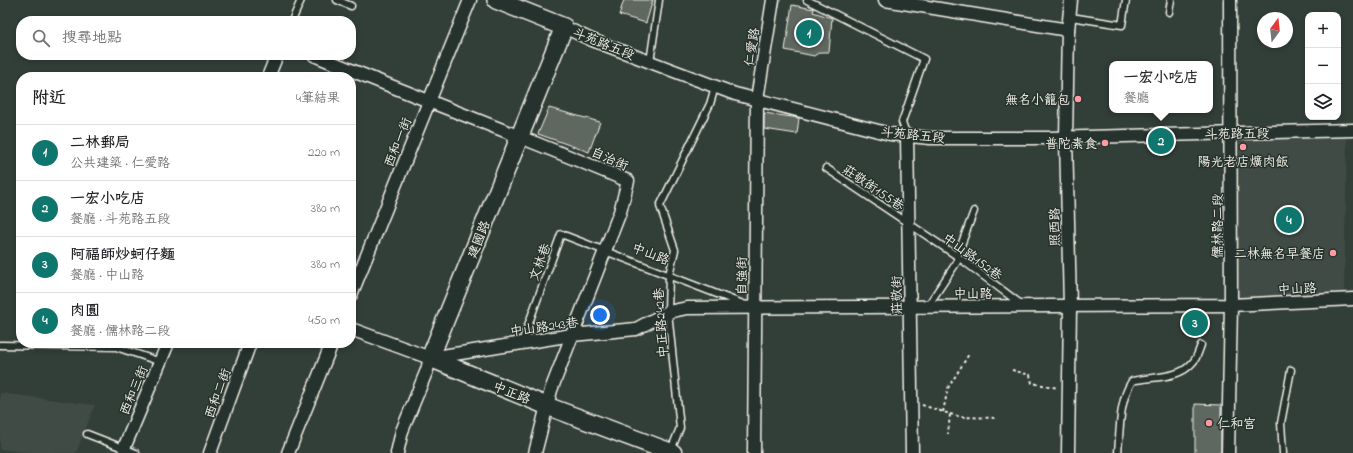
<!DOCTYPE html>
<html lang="zh-TW">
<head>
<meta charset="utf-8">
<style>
	:root { --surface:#fff; --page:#f2f2f2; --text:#202124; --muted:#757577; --line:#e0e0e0; --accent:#0f766e }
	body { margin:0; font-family:"Indie Flower","LXGW WenKai TC",sans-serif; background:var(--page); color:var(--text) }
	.controls { position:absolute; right:12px; top:12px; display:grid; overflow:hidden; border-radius:8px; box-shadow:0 2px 6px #0003 }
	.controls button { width:36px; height:36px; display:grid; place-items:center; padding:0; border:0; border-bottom:1px solid var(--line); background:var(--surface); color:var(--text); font:20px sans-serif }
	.compass { position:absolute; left:1257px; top:12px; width:36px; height:36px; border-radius:50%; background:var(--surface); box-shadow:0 2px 6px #0003; rotate:15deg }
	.you { position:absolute; left:600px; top:315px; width:14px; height:14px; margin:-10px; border:3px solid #fff; border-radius:50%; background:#1a73e8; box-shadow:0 0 0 6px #1a73e833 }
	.badge { display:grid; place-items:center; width:26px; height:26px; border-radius:50%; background:var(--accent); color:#fff; font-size:13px; font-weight:700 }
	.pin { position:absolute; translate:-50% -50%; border:2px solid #fff; box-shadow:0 1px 4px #0006 }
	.popup { position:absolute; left:1109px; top:61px; width:104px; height:52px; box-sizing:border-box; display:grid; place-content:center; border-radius:8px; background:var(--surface); filter:drop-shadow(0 1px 3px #0005); font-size:13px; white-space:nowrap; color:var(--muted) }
	.popup b { font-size:15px; color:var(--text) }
	.popup::after { content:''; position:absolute; left:50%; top:100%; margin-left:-8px; border:8px solid transparent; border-top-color:var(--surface) }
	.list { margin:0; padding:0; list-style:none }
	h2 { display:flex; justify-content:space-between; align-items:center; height:52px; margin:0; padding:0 16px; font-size:17px }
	h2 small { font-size:13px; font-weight:400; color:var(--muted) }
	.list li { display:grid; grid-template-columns:26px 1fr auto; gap:12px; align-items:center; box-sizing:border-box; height:56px; padding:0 16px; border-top:1px solid var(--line) }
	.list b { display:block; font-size:15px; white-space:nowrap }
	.list p { margin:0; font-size:13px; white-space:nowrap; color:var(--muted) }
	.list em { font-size:13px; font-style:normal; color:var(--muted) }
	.icon { flex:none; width:22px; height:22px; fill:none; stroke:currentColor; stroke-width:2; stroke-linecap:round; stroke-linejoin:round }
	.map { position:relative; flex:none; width:1353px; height:453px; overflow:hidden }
	.search { position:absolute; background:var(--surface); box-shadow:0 2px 6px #0003; left:16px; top:16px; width:340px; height:44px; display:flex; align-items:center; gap:10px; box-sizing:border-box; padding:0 14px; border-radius:16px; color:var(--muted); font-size:15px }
	.panel { position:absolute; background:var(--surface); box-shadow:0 2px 6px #0003; left:16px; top:72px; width:340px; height:276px; border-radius:16px }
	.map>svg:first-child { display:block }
	.built { fill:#404b44 }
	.building { fill:#5f6861; stroke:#f4f1e8 }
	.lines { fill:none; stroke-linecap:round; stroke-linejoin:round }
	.service-casing { stroke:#f4f1e8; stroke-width:9 }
	.minor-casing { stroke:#f4f1e8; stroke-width:15 }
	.secondary-casing { stroke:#f4f1e8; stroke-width:20 }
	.path { stroke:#f4f1e8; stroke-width:2; stroke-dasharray:3 3; stroke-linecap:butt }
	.service { stroke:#26332d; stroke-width:6 }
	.minor { stroke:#26332d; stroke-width:12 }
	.secondary { stroke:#26332d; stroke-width:17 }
	.poi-dot { fill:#ff9aa2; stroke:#26332d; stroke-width:1.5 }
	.labels { text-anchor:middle; stroke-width:3; stroke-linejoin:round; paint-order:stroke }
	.street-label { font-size:13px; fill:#f4f1e8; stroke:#26332d }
	.poi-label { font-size:13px; fill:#f4f1e8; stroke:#26332d; text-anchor:end }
</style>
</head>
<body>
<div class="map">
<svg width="1353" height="453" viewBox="0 0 1353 453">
	<rect width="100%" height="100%" fill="#323e38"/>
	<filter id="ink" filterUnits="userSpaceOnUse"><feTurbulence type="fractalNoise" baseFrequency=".025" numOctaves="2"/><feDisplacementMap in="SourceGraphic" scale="8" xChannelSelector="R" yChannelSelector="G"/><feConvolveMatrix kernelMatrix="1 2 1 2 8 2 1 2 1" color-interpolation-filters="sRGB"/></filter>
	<g filter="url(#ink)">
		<g class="built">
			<path d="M1347 138 1344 295 1235 299 1238 140Z"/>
			<path d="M0 393 95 405 76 453H33L0 449Z"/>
		</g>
		<g class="building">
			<path d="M624 0H653L646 23 619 15Z"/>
			<path d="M792 5 814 9 813 12 832 18 829 52H820L814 56 785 50Z"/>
			<path d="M549 108 600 122 589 152 538 134Z"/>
			<path d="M764 113 799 118 797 134 764 129Z"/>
			<path d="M1195 404 1221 405V453H1195Z"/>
		</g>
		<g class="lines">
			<g class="service-casing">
				<g id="service">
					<path d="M337 0 351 6"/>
					<path d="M807 0 924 59 902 122 907 136"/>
					<path d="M1169 12 1171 0"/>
					<path d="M1071 17 1122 25 1126 0"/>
					<path d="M292 21 301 0"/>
					<path d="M650 62 659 0"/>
					<path d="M826 168 957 256 1022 305"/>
					<path d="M927 307 957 262V256L974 211"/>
					<path d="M522 342 561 234 743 304"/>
					<path d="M0 345 116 347 161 362"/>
					<path d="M87 434 136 453"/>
					<path d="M671 450 680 428 668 312 669 275 675 250 660 206 710 104 715 87"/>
					<path d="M1118 453C1120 430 1119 401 1132 381 1151 376 1179 380 1193 362 1197 358 1199 350 1201 345"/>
					<path d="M1283 453 1281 423 1291 370"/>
				</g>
			</g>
			<g class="minor-casing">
				<g id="minor">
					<path d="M885 0 1068 30"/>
					<path d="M564 27 592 40 735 94 890 134 930 138H1049L1353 130"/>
					<path d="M314 55C418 98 524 137 628 181L620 212 551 390 535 453"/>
					<path d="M268 77 277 55"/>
					<path d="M907 136 912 453"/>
					<path d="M351 295 470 0"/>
					<path d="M351 329 430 358 572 335 636 329 668 312 687 308 1231 305 1353 299"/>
					<path d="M124 448 168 343"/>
					<path d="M210 453 250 343"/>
					<path d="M288 453 332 343"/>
					<path d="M397 453 402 431 427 370 430 358"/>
					<path d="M754 453 757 99 773 0"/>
					<path d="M1068 453 1070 306 1066 138 1068 30 1071 0"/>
					<path d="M1228 453 1231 305 1230 0"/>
				</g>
			</g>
			<g class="secondary-casing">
				<path id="secondary" d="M496 0 564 27 430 358 547 406 673 453"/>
			</g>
			<g class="path">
				<path d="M1012 370 1030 375 1032 383 1058 388"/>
				<path d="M922 405 950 414 948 434"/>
				<path d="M943 412 948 388 969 354"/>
				<path d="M950 414 961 417 997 418"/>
			</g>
			<use href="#service" class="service"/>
			<use href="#minor" class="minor"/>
			<use href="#secondary" class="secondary"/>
		</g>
	</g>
	<g class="poi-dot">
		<circle cx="1078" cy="99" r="4"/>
		<circle cx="1105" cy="143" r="4"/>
		<circle cx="1243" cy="147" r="4"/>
		<circle cx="1333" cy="253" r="4"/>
		<circle cx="1209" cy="423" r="4"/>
	</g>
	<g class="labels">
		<g class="street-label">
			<text transform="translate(604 43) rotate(22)" y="5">斗苑路五段</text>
			<text transform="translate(751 47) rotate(-81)" y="5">仁愛路</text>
			<text transform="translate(1237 133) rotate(-1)" y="5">斗苑路五段</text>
			<text transform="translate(913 134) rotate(6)" y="5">斗苑路五段</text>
			<text transform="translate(397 142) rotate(-68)" y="5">西和一街</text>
			<text transform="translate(610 158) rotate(24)" y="5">自治街</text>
			<text transform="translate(874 187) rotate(34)" y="5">莊敬街155巷</text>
			<text transform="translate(1217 226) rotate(-90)" y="5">儒林路二段</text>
			<text transform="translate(1054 227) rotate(-91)" y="5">照西路</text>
			<text transform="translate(478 239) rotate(-68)" y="5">建國路</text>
			<text transform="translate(651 253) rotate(21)" y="5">中山路</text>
			<text transform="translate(973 256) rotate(36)" y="5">中山路152巷</text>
			<text transform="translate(539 262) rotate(-70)" y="5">文林巷</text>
			<text transform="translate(741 276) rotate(-89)" y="5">自強街</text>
			<text transform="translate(1297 288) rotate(-3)" y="5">中山路</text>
			<text x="973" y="298">中山路</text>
			<text transform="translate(896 295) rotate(-91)" y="5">莊敬街</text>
			<text transform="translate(660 323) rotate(-94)" y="5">中正路242巷</text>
			<text transform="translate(544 326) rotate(-8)" y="5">中山路243巷</text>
			<text transform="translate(133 390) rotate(-67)" y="5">西和三街</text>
			<text transform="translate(512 392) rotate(22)" y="5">中正路</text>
			<text transform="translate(217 393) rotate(-70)" y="5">西和二街</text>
		</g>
		<g class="poi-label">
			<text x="1070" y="104">無名小籠包</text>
			<text x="1097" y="148">普陀素食</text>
			<text x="1243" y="166" text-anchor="middle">陽光老店爌肉飯</text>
			<text x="1325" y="258">二林無名早餐店</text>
			<text x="1217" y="428" text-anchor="start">仁和宮</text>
		</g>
	</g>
</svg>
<div class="controls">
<button>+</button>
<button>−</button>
<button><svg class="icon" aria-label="layers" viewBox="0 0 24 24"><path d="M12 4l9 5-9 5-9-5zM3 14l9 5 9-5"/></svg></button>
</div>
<svg class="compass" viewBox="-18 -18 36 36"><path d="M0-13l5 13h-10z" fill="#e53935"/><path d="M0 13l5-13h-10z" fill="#757577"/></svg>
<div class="you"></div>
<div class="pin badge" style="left:809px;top:33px">1</div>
<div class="pin badge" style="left:1161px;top:141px">2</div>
<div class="popup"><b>一宏小吃店</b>餐廳</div>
<div class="pin badge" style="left:1195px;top:323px">3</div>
<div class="pin badge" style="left:1289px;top:220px">4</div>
<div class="search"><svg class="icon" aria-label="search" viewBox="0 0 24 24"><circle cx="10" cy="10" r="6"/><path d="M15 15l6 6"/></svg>搜尋地點</div>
<section class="panel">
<h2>附近<small>4筆結果</small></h2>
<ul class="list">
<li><span class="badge">1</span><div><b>二林郵局</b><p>公共建築 · 仁愛路</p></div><em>220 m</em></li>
<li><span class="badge">2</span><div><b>一宏小吃店</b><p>餐廳 · 斗苑路五段</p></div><em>380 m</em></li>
<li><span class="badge">3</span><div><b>阿福師炒蚵仔麵</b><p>餐廳 · 中山路</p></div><em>380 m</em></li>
<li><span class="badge">4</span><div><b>肉圓</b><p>餐廳 · 儒林路二段</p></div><em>450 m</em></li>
</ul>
</section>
</div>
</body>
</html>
